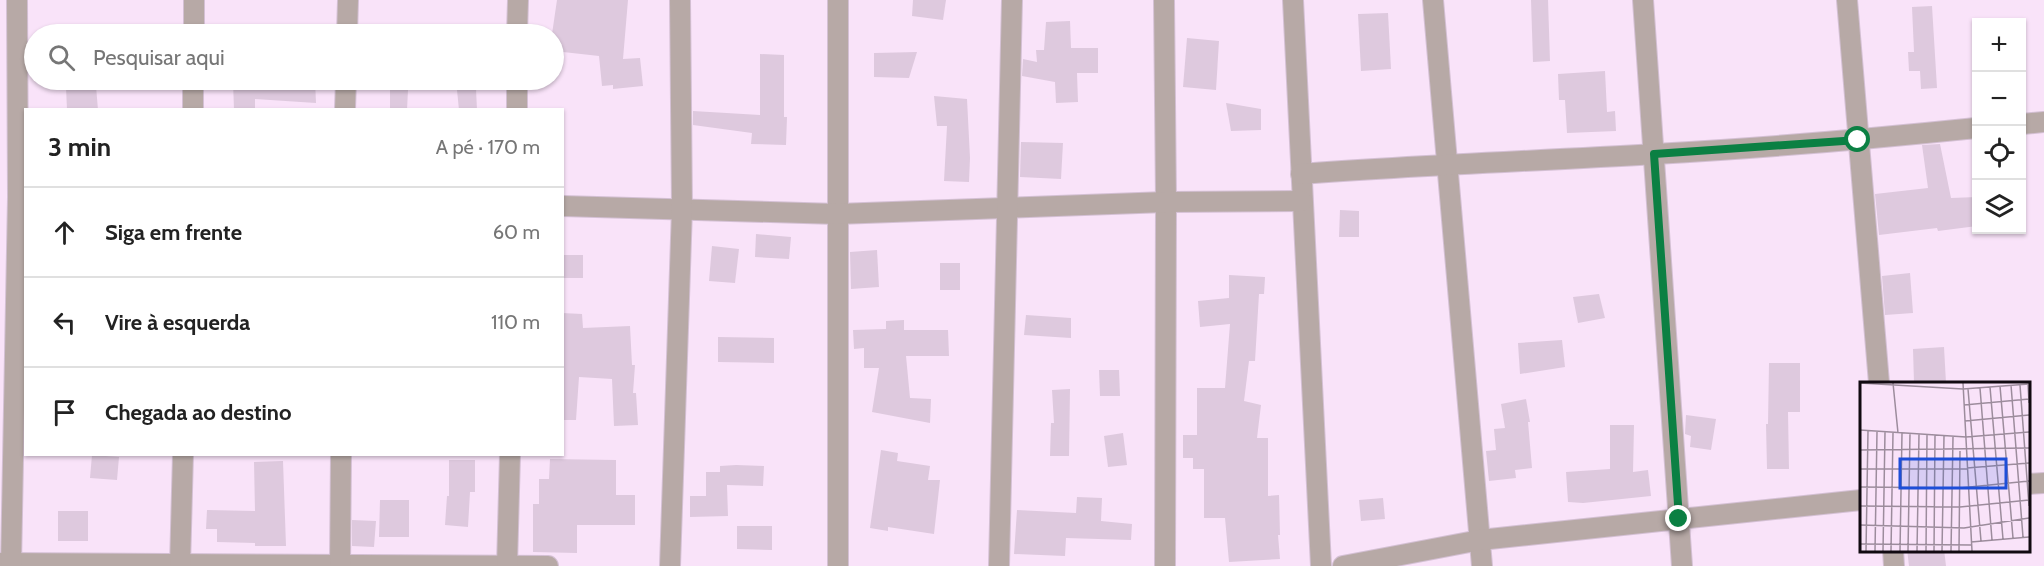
<!DOCTYPE html>
<html lang="pt">
<head>
<meta charset="utf-8">
<style>
	:root { --surface:#fff; --page:#f2f2f2; --text:#222; --muted:#767676; --line:#e0e0e0 }
	body { margin:0; font-family:Cabin,sans-serif; background:var(--page); color:var(--text) }
	.controls { position:absolute; right:18px; top:18px; display:grid; overflow:hidden; border-radius:0px; box-shadow:0 2px 4px #0004 }
	.controls button { width:54px; height:54px; display:grid; place-items:center; padding:0; border:0; border-bottom:2px solid var(--line); background:var(--surface); color:var(--text); font:30px sans-serif }
	.stop { position:absolute; width:18px; height:18px; margin:-14px; border:4px solid #0b8043; border-radius:50%; background:#fff }
	.stop.end { background:#0b8043; border-color:#fff; box-shadow:0 2px 6px #0008 }
	.list { margin:0; padding:0; list-style:none }
	h2 { display:flex; justify-content:space-between; align-items:center; height:78px; margin:0; padding:0 24px; font-size:26px }
	h2 small { font-size:20px; font-weight:400; color:var(--muted) }
	.list li { display:grid; grid-template-columns:39px 1fr auto; gap:18px; align-items:center; box-sizing:border-box; height:90px; padding:0 24px; border-top:2px solid var(--line) }
	.list b { display:block; font-size:22px; white-space:nowrap }
	.list em { font-size:20px; font-style:normal; color:var(--muted) }
	.icon { flex:none; width:33px; height:33px; fill:none; stroke:currentColor; stroke-width:2; stroke-linecap:round; stroke-linejoin:round }
	.map { position:relative; flex:none; width:2044px; height:566px; overflow:hidden }
	.search { position:absolute; background:var(--surface); box-shadow:0 2px 4px #0004; left:24px; top:24px; width:540px; height:66px; display:flex; align-items:center; gap:15px; box-sizing:border-box; padding:0 21px; border-radius:33px; color:var(--muted); font-size:22px }
	.panel { position:absolute; background:var(--surface); box-shadow:0 2px 4px #0004; left:24px; top:108px; width:540px; height:348px; border-radius:0px }
	.map>svg:first-child { display:block }
	.building { fill:#dec9de }
	.lines { fill:none; stroke-linecap:round; stroke-linejoin:round }
	.street-casing { stroke:#d4c0d4; stroke-width:22 }
	.street { stroke:#b7a9a6; stroke-width:20 }
	.route { stroke:#0b8043; stroke-width:8 }
	.inset-road { fill:none; stroke:#9c8c9c; stroke-width:1.5 }
	.view { fill:#1d4ed8; fill-opacity:0.15; stroke:#1d4ed8; stroke-width:3 }
	.inset-edge { fill:none; stroke:#110a11; stroke-width:3 }
</style>
</head>
<body>
<div class="map">
<svg width="2044" height="566" viewBox="0 0 2044 566">
	<rect width="100%" height="100%" fill="#f9e3f9"/>
	<g class="building">
		<path d="M557 0H628L623 59 640 58 643 86 613 89V85L602 86 599 56 554 51 552 34Z"/>
		<path d="M913 0H946L943 20 912 16Z"/>
		<path d="M1531 0H1548L1550 61 1533 62Z"/>
		<path d="M1932 6 1937 88 1921 89 1920 71H1909L1908 52H1914L1912 7Z"/>
		<path d="M1388 13 1391 69 1361 71 1358 14Z"/>
		<path d="M1070 21 1071 48H1098V73H1077L1078 102 1056 103 1055 82 1022 76 1023 59 1037 62 1036 50H1044L1046 22Z"/>
		<path d="M1187 38 1219 41 1216 90 1183 87Z"/>
		<path d="M917 52 909 78 874 77V53Z"/>
		<path d="M760 54 784 55V117H787L786 145 751 144 752 133 693 125V111L760 115Z"/>
		<path d="M1605 71 1607 112 1615 111 1616 131 1567 133 1565 100H1559L1558 74Z"/>
		<path d="M315 80 316 103 255 99V109L234 110 233 81Z"/>
		<path d="M96 86 98 110H67L66 87Z"/>
		<path d="M476 89 477 110H459L457 90Z"/>
		<path d="M390 90H408L407 110H390Z"/>
		<path d="M934 96 967 99 970 158 969 182 944 181 947 126H937Z"/>
		<path d="M1226 103 1261 109V130L1231 131Z"/>
		<path d="M1021 142 1063 143 1061 179 1020 177Z"/>
		<path d="M1940 144 1951 198 1977 197V226L1938 231 1937 228 1879 235 1875 194 1928 188 1922 145Z"/>
		<path d="M1340 210 1359 211V237H1339Z"/>
		<path d="M756 234 791 237 789 259 755 257Z"/>
		<path d="M712 246 739 249 735 283 709 281Z"/>
		<path d="M877 250 879 287 851 289 850 252Z"/>
		<rect x="562" y="255" width="21" height="23"/>
		<rect x="940" y="263" width="20" height="27"/>
		<path d="M1910 273 1913 313 1885 315 1882 276Z"/>
		<path d="M1229 275 1265 277 1264 294H1259L1255 361H1249L1244 401 1261 405 1257 438H1268V496L1279 495 1280 535H1278L1280 559 1229 562 1225 518H1204V469H1193V458H1183V435H1197V388H1225L1230 324 1200 327 1198 301 1229 298Z"/>
		<path d="M1599 294 1605 318 1578 323 1573 297Z"/>
		<path d="M562 313 582 314 583 328 630 326 632 365H635L633 393H636L638 425 614 426 612 379 579 377 576 420H562Z"/>
		<path d="M1026 315 1071 318V338L1024 335Z"/>
		<path d="M904 320V330H948L949 356H906L910 398 931 399 930 423 872 412 879 368H864V348L854 349 853 330 886 329V321Z"/>
		<path d="M718 337 774 338V363L718 362Z"/>
		<path d="M1562 340 1565 367 1520 374 1518 343Z"/>
		<path d="M1944 347 1946 383H1914L1913 349Z"/>
		<path d="M1769 363H1800V412H1788L1789 469H1767L1766 424H1768Z"/>
		<path d="M1099 370H1119L1120 396H1100Z"/>
		<path d="M1070 389 1069 456H1050L1051 423H1054L1052 390Z"/>
		<path d="M1526 399 1530 422H1528L1532 468 1515 470 1516 478 1489 481 1486 451 1496 450 1494 429 1505 428 1501 404Z"/>
		<path d="M1686 415 1716 419 1711 450 1690 447 1691 436 1685 434Z"/>
		<path d="M1610 425H1634L1633 472 1648 470 1651 496 1583 503 1568 502 1566 472 1610 469Z"/>
		<path d="M1123 433 1127 465 1108 467 1104 436Z"/>
		<path d="M881 450 898 453 897 461 930 466 928 480H940L934 534 888 527V531L870 528Z"/>
		<path d="M92 455 119 457 117 480 90 478Z"/>
		<path d="M550 459 616 460V495H635V525H577V553L533 552V504H539V479H549Z"/>
		<path d="M449 460H475V492H470L468 527 445 525 447 496H449Z"/>
		<path d="M283 461 286 546H255V543L217 542V529H206L207 510 255 511 254 462Z"/>
		<path d="M736 465 764 466 763 486 727 485 728 516 690 517V496H706V472H720V466Z"/>
		<path d="M1077 497 1102 498 1101 521 1132 524 1131 540 1066 538 1065 556 1014 554 1017 510 1076 513Z"/>
		<path d="M1383 498 1385 519 1361 521 1359 500Z"/>
		<path d="M380 500H409V537H379Z"/>
		<rect x="58" y="511" width="30" height="30"/>
		<path d="M352 520 376 521 374 547 352 546Z"/>
		<path d="M737 526H772V550L737 549Z"/>
		<path d="M1907 549H1944L1946 566H1909Z"/>
	</g>
	<g class="lines">
		<g class="street-casing">
			<g id="street">
				<path d="M838 0V566"/>
				<path d="M1164 0 1166 202 1165 566"/>
				<path d="M1293 0 1321 566"/>
				<path d="M1433 0 1482 566"/>
				<path d="M1643 0 1682 566"/>
				<path d="M1847 0 1879 383"/>
				<path d="M194 34V0"/>
				<path d="M347 34 348 0"/>
				<path d="M517 34 518 0"/>
				<path d="M193 110V80"/>
				<path d="M345 110 346 80"/>
				<path d="M517 110V80"/>
				<path d="M2022 124 2044 122"/>
				<path d="M1301 174C1419 165 1537 161 1655 154 1762 148 1869 139 1976 128"/>
				<path d="M562 206 837 214 1166 202 1302 201"/>
				<path d="M2028 484 2044 483"/>
				<path d="M1893 550 1894 566"/>
				<path d="M0 563 548 566"/>
				<path d="M11 566 18 197 17 0"/>
				<path d="M180 566 183 454"/>
				<path d="M340 566 341 454"/>
				<path d="M507 566 510 454"/>
				<path d="M670 566 682 209 680 0"/>
				<path d="M999 566 1012 0"/>
				<path d="M1343 566 1480 540 1861 500"/>
			</g>
		</g>
		<use href="#street" class="street"/>
	</g>
	<g class="lines">
		<path class="route" d="M1679 519 1654 154 1858 140"/>
	</g>
	<g transform="translate(1860 382)">
		<rect width="170" height="170" fill="#f9e3f9"/>
		<path class="inset-road" d="M0 1 103 7 169 2M33 1 38 51M103 1 112 169M168 2 169 21M151 3 163 155M160 3 169 124M140 4 153 156M130 5 143 157M120 6 132 158M108 7 121 159M104 23 169 17M105 39 169 33M0 48 106 55 169 50M0 68 169 66M107 86 169 81M0 87H107M0 105 100 106 169 99M0 124 100 125 169 118M0 143 104 146 169 136M111 160 169 155M0 162 111 163M6 169 8 49M15 169 17 50M23 169 25 50M31 169 33 51M40 169 42 51M48 169 50 51M57 169 59 52M66 169 67 53M74 169 75 53M82 169 84 54M91 169 93 55M99 169 100 69"/>
		<path class="view" d="M40 77H146V106H40Z"/>
		<rect width="170" height="170" class="inset-edge"/>
	</g>
</svg>
<div class="controls">
<button>+</button>
<button>−</button>
<button><svg class="icon" aria-label="locate" viewBox="0 0 24 24"><circle cx="12" cy="12" r="6"/><path d="M12 2v4M12 18v4M2 12h4M18 12h4"/></svg></button>
<button><svg class="icon" aria-label="layers" viewBox="0 0 24 24"><path d="M12 4l9 5-9 5-9-5zM3 14l9 5 9-5"/></svg></button>
</div>
<div class="stop" style="left:1858px;top:140px"></div>
<div class="stop end" style="left:1679px;top:519px"></div>
<div class="search"><svg class="icon" aria-label="search" viewBox="0 0 24 24"><circle cx="10" cy="10" r="6"/><path d="M15 15l6 6"/></svg>Pesquisar aqui</div>
<section class="panel">
<h2>3 min<small>A pé · 170 m</small></h2>
<ul class="list">
<li><svg class="icon" aria-label="ahead" viewBox="0 0 24 24"><path d="M12 20V5M6 11l6-6 6 6"/></svg><div><b>Siga em frente</b></div><em>60 m</em></li>
<li><svg class="icon" aria-label="left" viewBox="0 0 24 24"><path d="M17 20v-9H6M10 6l-5 5 5 5"/></svg><div><b>Vire à esquerda</b></div><em>110 m</em></li>
<li><svg class="icon" aria-label="arrive" viewBox="0 0 24 24"><path d="M6 21V4h12l-3 4 3 4H6"/></svg><div><b>Chegada ao destino</b></div></li>
</ul>
</section>
</div>
</body>
</html>
